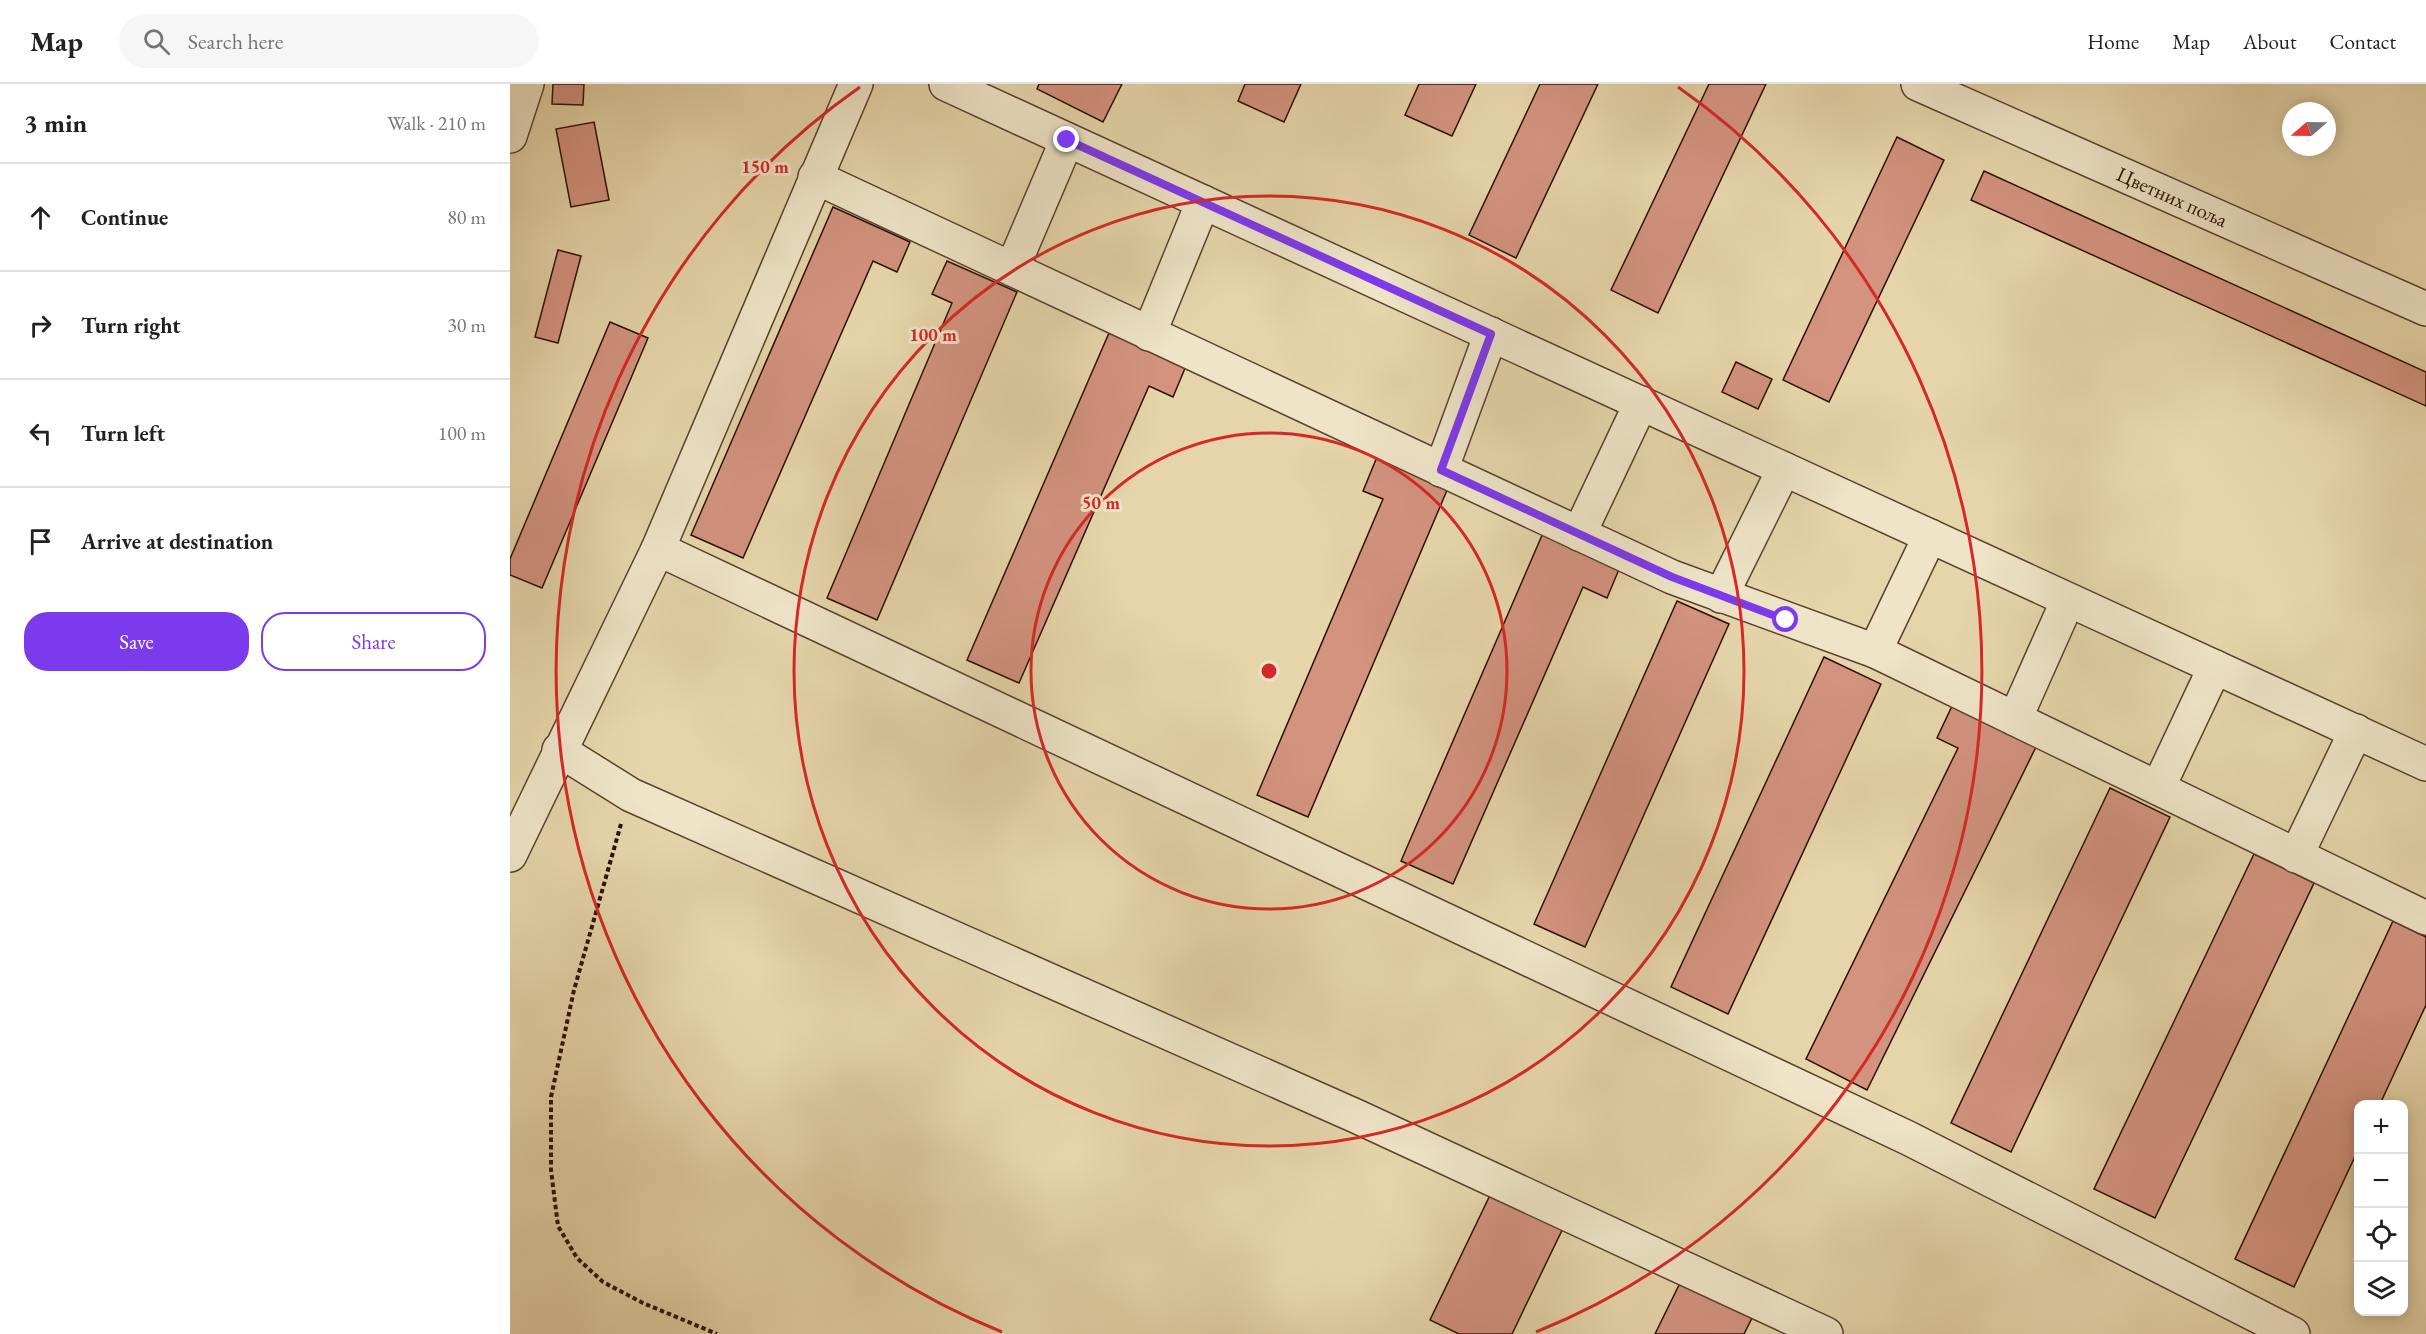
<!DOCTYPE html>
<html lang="en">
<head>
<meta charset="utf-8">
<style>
	:root { --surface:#fff; --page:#f6f6f6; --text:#202124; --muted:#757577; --line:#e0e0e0; --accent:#7c3aed }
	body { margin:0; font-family:"EB Garamond",serif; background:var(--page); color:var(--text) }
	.controls { position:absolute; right:18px; bottom:18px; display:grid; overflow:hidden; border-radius:12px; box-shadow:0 3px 15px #0003 }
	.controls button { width:54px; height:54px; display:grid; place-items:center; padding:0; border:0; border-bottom:2px solid var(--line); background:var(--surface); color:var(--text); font:30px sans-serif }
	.compass { position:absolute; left:1772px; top:18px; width:54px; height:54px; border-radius:50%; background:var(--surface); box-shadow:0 3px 15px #0003; rotate:250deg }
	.stop { position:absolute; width:18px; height:18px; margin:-14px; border:4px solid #7c3aed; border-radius:50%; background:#fff }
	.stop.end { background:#7c3aed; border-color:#fff; box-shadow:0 2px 6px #0008 }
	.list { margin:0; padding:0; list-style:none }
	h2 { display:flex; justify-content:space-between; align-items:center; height:78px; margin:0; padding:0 24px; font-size:26px }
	h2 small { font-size:20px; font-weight:400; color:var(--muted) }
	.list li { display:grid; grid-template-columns:39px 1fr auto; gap:18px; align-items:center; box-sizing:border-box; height:108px; padding:0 24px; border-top:2px solid var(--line) }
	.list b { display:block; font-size:22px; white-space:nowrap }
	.list em { font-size:20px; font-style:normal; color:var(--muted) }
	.actions { display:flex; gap:12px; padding:18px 24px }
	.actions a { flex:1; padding:14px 0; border:2px solid var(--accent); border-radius:24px; text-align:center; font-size:21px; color:var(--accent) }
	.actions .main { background:var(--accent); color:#fff }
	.icon { flex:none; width:33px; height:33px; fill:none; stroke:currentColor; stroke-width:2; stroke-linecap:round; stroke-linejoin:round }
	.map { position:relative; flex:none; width:1916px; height:1250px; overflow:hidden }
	header { display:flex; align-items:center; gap:36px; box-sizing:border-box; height:84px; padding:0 30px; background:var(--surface); border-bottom:2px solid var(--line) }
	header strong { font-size:28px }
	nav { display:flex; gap:33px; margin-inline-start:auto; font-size:21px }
	.search { width:420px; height:54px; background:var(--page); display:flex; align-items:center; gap:15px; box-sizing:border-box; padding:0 21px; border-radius:33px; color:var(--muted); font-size:22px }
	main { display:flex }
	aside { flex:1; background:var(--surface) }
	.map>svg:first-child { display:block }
	.building { fill:#d3937f; stroke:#2c1006; stroke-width:1.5 }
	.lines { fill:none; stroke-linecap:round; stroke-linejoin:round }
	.minor-casing { stroke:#5a412f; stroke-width:36 }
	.path { stroke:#2c1006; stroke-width:4; stroke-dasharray:4.5 3; stroke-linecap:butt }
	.minor { stroke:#efe4c8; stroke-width:33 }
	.route { stroke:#7c3aed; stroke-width:8 }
	.ring { fill:none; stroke:#d62828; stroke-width:3 }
	.labels { text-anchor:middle; stroke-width:6; stroke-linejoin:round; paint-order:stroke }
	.street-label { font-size:21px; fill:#2c1006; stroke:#efe4c8 }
	.centre { fill:#d62828; stroke:#efe4c8; stroke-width:3 }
	.ring-label { font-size:18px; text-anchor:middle; font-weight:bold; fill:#d62828; stroke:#efe4c8; stroke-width:6; stroke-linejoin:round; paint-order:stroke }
</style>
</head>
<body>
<header>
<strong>Map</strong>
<div class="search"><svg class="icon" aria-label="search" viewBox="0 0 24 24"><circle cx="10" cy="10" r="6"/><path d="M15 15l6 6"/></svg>Search here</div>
<nav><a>Home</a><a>Map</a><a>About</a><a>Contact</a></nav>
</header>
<main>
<aside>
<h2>3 min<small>Walk · 210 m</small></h2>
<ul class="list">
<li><svg class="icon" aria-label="ahead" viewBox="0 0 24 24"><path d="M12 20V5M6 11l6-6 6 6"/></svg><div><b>Continue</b></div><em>80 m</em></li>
<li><svg class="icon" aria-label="right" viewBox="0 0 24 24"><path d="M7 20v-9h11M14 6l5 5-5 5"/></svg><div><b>Turn right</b></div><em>30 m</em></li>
<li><svg class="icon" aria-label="left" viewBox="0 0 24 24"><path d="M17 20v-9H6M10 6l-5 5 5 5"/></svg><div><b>Turn left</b></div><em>100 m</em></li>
<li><svg class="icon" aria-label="arrive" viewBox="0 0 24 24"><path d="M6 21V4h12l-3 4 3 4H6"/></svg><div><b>Arrive at destination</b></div></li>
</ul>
<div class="actions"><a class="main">Save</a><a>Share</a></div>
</aside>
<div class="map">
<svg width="1916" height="1250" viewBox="0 0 1916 1250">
	<rect width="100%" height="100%" fill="#e6d5ab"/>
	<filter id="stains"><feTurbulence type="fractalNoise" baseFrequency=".00333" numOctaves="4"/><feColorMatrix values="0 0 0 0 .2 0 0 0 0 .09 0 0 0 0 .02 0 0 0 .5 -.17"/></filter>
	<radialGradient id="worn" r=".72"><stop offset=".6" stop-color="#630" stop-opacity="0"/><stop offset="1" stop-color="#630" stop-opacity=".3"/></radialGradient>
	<g class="building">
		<path d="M43 0H74L73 21 42 20Z"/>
		<path d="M529 0H612L593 38 527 5Z"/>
		<path d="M735 0H791L774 38 728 17Z"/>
		<path d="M909 0H966L942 52 895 31Z"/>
		<path d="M1030 0H1088L1006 174 959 151Z"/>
		<path d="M1199 0H1256L1148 229 1101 206Z"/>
		<path d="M84 38 99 116 61 123 46 45Z"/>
		<path d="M1387 53 1434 76 1319 318 1273 296Z"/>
		<path d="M1474 87 1916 288V322L1461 116Z"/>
		<path d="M323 123 400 158 387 188 363 177 233 474 181 451Z"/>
		<path d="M48 166 71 172 48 259 25 253Z"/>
		<path d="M437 177 507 208 367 536 317 514 442 219 422 210Z"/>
		<path d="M100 238 138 254 32 504 0 491V475Z"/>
		<path d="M599 249 676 282 663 313 639 302 509 599 457 576Z"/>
		<path d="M1226 278 1262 295 1248 325 1212 308Z"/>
		<path d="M867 373 938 404 798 733 747 711 873 415 853 407Z"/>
		<path d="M1033 449 1110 483 1097 514 1073 503 943 800 891 777Z"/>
		<path d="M1167 517 1219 540 1075 863 1024 840Z"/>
		<path d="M1314 573 1371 600 1218 930 1161 903Z"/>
		<path d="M1442 622 1526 663 1357 1006 1296 975 1448 664 1427 654Z"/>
		<path d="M1600 704 1660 733 1501 1068 1441 1039Z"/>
		<path d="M1744 770 1804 799 1645 1134 1584 1105Z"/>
		<path d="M1883 837 1916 853V921L1870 1020H1848V1066L1784 1203 1725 1175Z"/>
		<path d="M983 1105 1055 1140 1002 1250H949L920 1236Z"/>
		<path d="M1171 1197 1243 1232 1234 1250H1145Z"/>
	</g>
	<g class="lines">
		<g class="minor-casing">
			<g id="minor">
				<path d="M436 0 1916 680"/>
				<path d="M1408 0 1916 225"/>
				<path d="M0 52 17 0"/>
				<path d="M305 93 1162 493 1365 567 1916 834"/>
				<path d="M502 185 557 56"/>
				<path d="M639 250 693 118"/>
				<path d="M931 386 981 250"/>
				<path d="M1069 450 1131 319"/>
				<path d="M148 465 1398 1054 1783 1250"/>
				<path d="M1211 512 1274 385"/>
				<path d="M1365 567 1420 452"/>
				<path d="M1505 635 1558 516"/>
				<path d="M49 666 121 711 848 1033 1316 1250"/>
				<path d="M1648 704 1705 583"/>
				<path d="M0 771 148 465 346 0"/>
				<path d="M1786 772 1846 647"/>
			</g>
		</g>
		<path class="path" d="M111 740 64 906 41 1013V1086L48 1142 67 1174 93 1198 133 1219 207 1250"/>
		<use href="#minor" class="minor"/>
	</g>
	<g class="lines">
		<path class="route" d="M557 56 981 250 931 386 1162 493 1276 536"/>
	</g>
	<g class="ring">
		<circle cx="759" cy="587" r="238"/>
		<circle cx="759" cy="587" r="475"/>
		<path d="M492 1248A713 713 0 0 1 350 3M1168 3A713 713 0 0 1 1026 1248"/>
	</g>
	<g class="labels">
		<g class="street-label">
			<text transform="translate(1662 113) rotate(24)" y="7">Цветних поља</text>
		</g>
	</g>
	<circle cx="759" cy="587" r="9" class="centre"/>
	<g class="ring-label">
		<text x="255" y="89">150 m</text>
		<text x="423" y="257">100 m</text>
		<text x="591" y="425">50 m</text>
	</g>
	<rect width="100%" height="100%" filter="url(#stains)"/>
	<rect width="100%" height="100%" fill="url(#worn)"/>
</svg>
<div class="controls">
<button>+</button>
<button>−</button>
<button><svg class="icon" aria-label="locate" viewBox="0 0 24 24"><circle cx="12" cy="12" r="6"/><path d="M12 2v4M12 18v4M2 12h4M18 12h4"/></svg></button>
<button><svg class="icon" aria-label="layers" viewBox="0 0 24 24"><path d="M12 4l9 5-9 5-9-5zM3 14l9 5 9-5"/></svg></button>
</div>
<svg class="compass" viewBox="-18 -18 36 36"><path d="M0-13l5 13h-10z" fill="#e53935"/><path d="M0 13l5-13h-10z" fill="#757577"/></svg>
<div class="stop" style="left:1276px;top:536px"></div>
<div class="stop end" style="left:557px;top:56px"></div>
</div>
</main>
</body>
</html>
